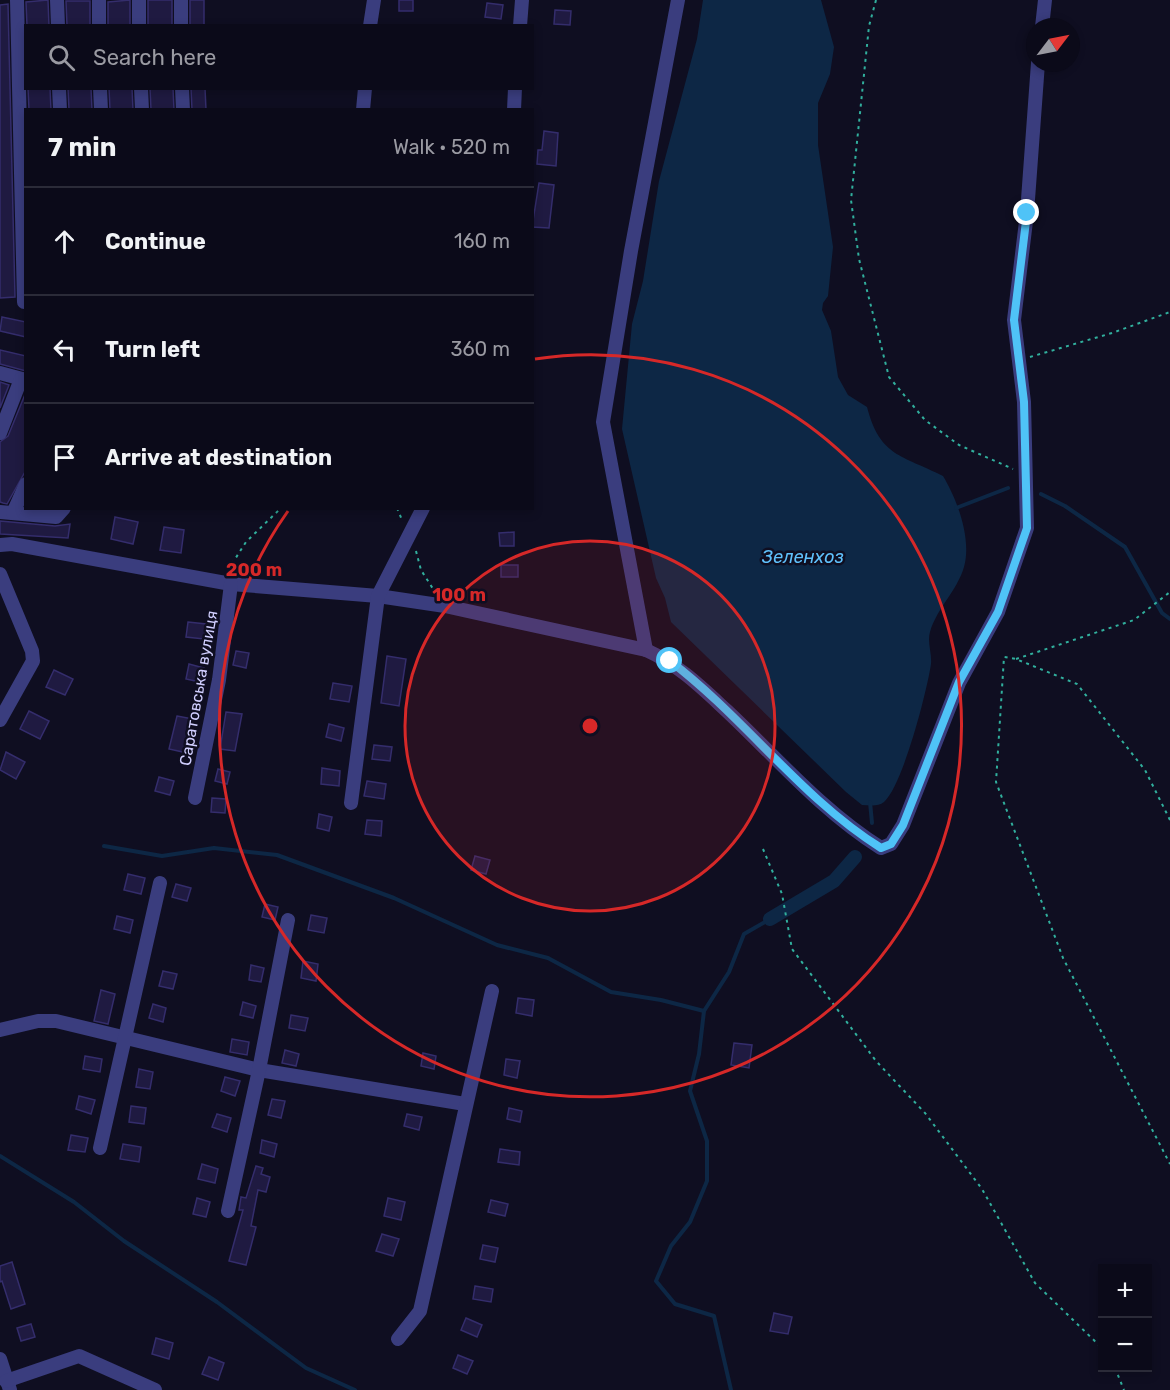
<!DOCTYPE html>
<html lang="en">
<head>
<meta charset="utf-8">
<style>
	:root { --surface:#0b0a19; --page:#191826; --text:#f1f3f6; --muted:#9a9aa2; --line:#2b2b38 }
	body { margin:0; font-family:Rubik,sans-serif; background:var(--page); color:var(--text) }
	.controls { position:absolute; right:18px; bottom:18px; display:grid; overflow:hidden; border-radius:0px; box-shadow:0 3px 9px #0003 }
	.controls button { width:54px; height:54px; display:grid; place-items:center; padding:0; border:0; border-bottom:2px solid var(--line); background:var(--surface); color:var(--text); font:30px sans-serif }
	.compass { position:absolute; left:1026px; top:18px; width:54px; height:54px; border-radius:50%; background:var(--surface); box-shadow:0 3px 9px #0003; rotate:58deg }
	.stop { position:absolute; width:18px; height:18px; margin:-14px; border:4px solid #4fc3f7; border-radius:50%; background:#fff }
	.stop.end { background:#4fc3f7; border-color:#fff; box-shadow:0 2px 6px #0008 }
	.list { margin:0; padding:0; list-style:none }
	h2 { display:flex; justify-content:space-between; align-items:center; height:78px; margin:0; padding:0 24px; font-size:26px }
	h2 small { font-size:20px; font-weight:400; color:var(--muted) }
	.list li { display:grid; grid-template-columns:39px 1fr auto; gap:18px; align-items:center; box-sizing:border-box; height:108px; padding:0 24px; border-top:2px solid var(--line) }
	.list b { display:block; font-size:22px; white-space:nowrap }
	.list em { font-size:20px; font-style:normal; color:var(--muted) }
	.icon { flex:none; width:33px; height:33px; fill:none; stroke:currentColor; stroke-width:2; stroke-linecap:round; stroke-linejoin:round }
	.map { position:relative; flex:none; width:1170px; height:1390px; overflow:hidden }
	.search { position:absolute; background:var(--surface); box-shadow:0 3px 9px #0003; left:24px; top:24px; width:510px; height:66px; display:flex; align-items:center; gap:15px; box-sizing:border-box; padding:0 21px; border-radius:0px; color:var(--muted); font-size:22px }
	.panel { position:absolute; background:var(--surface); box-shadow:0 3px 9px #0003; left:24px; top:108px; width:510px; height:402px; border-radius:0px }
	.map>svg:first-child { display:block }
	.water { fill:#0d2745 }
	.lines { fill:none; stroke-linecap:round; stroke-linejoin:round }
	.stream { stroke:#0d2745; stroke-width:4 }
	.canal { stroke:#0d2745; stroke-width:14 }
	.building { fill:#1f1a41; stroke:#342d6c; stroke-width:1.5 }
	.path { stroke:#31af9d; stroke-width:2; stroke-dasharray:3 4.5; stroke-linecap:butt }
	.minor { stroke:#3a3d7e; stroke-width:14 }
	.route { stroke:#4fc3f7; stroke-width:8 }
	.ring { fill:none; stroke:#d62828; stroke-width:3 }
	.labels { text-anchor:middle; stroke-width:5; stroke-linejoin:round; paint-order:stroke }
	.street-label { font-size:16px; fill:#d0cefe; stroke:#0f0e21 }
	.water-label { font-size:18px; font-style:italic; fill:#5fc0fb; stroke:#0f0e21 }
	.centre { fill:#d62828; stroke:#0f0e21; stroke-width:3 }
	.ring-label { font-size:18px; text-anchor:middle; font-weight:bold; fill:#d62828; stroke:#0f0e21; stroke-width:5; stroke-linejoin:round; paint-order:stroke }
</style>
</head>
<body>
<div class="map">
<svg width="1170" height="1390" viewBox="0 0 1170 1390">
	<rect width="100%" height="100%" fill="#0f0e21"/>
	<path class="water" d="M703 0H821L834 47 830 74 818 103V145L833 247 828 296 823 303 822 310 831 331 838 377 848 395 867 407C880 457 902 455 943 476 957 499 972 539 964 567 957 591 937 608 930 632 927 642 932 653 931 664 927 691 903 785 884 802 878 807 869 805 862 805L846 792 671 622 665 598 656 578 622 429 632 324 643 281 659 181 697 39Z"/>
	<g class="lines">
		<g class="stream">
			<path d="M1041 494 1065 506 1125 547 1162 613 1170 619"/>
			<path d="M956 508 1008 488"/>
			<path d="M870 802 872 823"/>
			<path d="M104 846 162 856 214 848 277 855 394 898 497 945 548 958 611 992 661 1000 704 1011"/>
			<path d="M0 1156 74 1202 124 1241 217 1302 306 1368 355 1390"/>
			<path d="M731 1390 714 1316 675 1304 656 1281 671 1246 690 1222 707 1181V1141L690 1091 699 1054 704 1011 729 972 744 934 770 919"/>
		</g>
		<path class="canal" d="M770 919 834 881 855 857"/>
	</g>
	<g class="building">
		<path d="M48 0 49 26H27L26 2Z"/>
		<path d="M130 0V26H108V2Z"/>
		<rect x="148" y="0" width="24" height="26"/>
		<rect x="190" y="0" width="14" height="26"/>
		<rect x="399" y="0" width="14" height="11"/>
		<path d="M66 1H90V26H67Z"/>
		<path d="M487 3 503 5 501 19 485 17Z"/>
		<path d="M8 4 15 297 0 298V5Z"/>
		<path d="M555 10 571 11 570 25 554 24Z"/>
		<path d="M28 88H50L51 110H29Z"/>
		<path d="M68 88H91L92 110H69Z"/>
		<path d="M109 88H132L133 110H110Z"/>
		<path d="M150 88H173L174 110H151Z"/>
		<path d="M191 88H205L206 110H192Z"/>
		<path d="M544 131 558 133 556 166 537 164 538 150H542Z"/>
		<path d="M539 183 554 185 549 228 532 227Z"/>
		<path d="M2 317 26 322V337L0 331Z"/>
		<path d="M0 350 26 356V371L0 364Z"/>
		<path d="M0 382 9 385 0 408Z"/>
		<path d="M26 392V470L7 504 3 503 0 502V442L8 436Z"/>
		<path d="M115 517 138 522 133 544 111 539Z"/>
		<path d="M0 521 55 526 70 524 68 538 0 534Z"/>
		<path d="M164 527 184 530 181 553 160 550Z"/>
		<path d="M514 532V546H500L499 533Z"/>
		<rect x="501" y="565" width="17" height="12"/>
		<path d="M188 622 206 624 204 639 186 637Z"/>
		<path d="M236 651 249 653 246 668 233 665Z"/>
		<path d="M387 656 406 659 399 706 381 703Z"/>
		<path d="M189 664 204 668 200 682 186 679Z"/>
		<path d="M54 670 73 679 65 695 46 687Z"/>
		<path d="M333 683 352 686 349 702 330 699Z"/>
		<path d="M29 711 49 721 40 739 20 729Z"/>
		<path d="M226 712 242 714 235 751 220 749Z"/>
		<path d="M177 716 193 719 183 752 169 749Z"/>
		<path d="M329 724 344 728 341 741 326 737Z"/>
		<path d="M374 745 392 747 390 761 372 759Z"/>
		<path d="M6 752 25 762 16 779 0 770Z"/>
		<path d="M322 768 340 771 339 786 321 784Z"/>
		<path d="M218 769 230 772 227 784 215 781Z"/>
		<path d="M159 777 174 781 170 795 155 791Z"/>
		<path d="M367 781 386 784 384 799 364 796Z"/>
		<path d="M212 798 226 799 225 813 211 812Z"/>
		<path d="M319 814 332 817 329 831 317 828Z"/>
		<path d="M367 820 382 821 381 836 365 834Z"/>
		<path d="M475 856 490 860 486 874 471 870Z"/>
		<path d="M128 874 145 878 141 894 124 890Z"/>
		<path d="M176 884 191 888 187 901 172 897Z"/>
		<path d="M265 904 278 907 275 920 262 917Z"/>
		<path d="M311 915 327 918 324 933 308 930Z"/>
		<path d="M117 916 133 920 130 933 114 929Z"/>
		<path d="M303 961 318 964 316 981 301 978Z"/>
		<path d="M251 965 264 968 261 982 249 980Z"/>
		<path d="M163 971 177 974 173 989 159 986Z"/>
		<path d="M101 990 115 994 108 1024 94 1021Z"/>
		<path d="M518 998 534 1000 532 1016 516 1013Z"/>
		<path d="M243 1002 256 1006 253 1018 240 1015Z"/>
		<path d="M153 1004 166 1008 163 1022 149 1018Z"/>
		<path d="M291 1015 308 1018 305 1031 289 1028Z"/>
		<path d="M232 1039 249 1042 247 1055 230 1052Z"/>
		<path d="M734 1043 752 1045 749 1068 731 1065Z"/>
		<path d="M285 1050 299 1054 296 1066 282 1063Z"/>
		<path d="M423 1053 436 1056 434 1069 421 1066Z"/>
		<path d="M85 1056 102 1059 100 1072 83 1069Z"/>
		<path d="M506 1059 520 1061 517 1078 504 1075Z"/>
		<path d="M139 1069 153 1072 150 1089 136 1087Z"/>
		<path d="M225 1077 240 1081 235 1096 221 1091Z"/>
		<path d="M79 1096 95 1100 91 1114 76 1109Z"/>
		<path d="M272 1099 285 1101 281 1118 268 1115Z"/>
		<path d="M131 1106 146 1108 144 1124 129 1122Z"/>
		<path d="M509 1108 522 1111 520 1122 507 1119Z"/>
		<path d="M217 1114 231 1118 227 1132 212 1127Z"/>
		<path d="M407 1114 422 1117 419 1130 404 1126Z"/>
		<path d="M71 1135 88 1138 85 1152 68 1150Z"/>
		<path d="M262 1140 277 1144 274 1157 260 1153Z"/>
		<path d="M123 1144 141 1147 139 1162 120 1159Z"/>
		<path d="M500 1149 520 1152 519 1165 498 1162Z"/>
		<path d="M202 1164 218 1169 215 1183 198 1179Z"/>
		<path d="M256 1166 263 1168 261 1174 270 1177 266 1192 258 1190 251 1226 256 1227 246 1265 229 1261 243 1210H239L241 1197 246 1198Z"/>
		<path d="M197 1198 210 1202 206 1217 193 1214Z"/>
		<path d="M388 1198 405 1202 401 1220 384 1216Z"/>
		<path d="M491 1200 508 1204 505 1216 488 1212Z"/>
		<path d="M382 1234 399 1239 393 1256 376 1251Z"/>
		<path d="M483 1245 498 1248 495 1262 480 1259Z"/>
		<path d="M12 1262 25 1304 11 1309 2 1281 0 1282V1266Z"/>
		<path d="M475 1286 493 1289 491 1302 473 1299Z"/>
		<path d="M774 1313 792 1317 788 1334 770 1331Z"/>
		<path d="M466 1318 482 1325 477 1337 461 1330Z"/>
		<path d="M31 1324 35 1337 21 1341 17 1328Z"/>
		<path d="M156 1338 173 1343 169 1359 152 1354Z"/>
		<path d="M458 1355 473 1361 467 1374 453 1368Z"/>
		<path d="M209 1357 224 1363 218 1380 202 1374Z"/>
	</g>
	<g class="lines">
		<g class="path">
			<path d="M876 0 869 26 851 200 859 259 889 377 925 420 959 445 1013 469"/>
			<path d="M1030 357 1112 333 1170 312"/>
			<path d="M397 508 402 520"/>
			<path d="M416 551 421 570 435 592"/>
			<path d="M228 570 246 542 281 508"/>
			<path d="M1016 659 1134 620 1170 592"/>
			<path d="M1170 820 1145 770 1077 684 1016 659 1004 657 996 782 1063 958 1170 1164"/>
			<path d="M763 849 782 894 792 949 876 1061 925 1113 982 1189 1035 1283 1102 1348"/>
			<path d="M1115 1368 1124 1390"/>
		</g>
		<g class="minor">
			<path d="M17 0 24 302"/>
			<path d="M57 0 58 26"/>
			<path d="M99 0V26"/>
			<path d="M139 0V26"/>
			<path d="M181 0V26"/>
			<path d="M370 26 374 0"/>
			<path d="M520 26 522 0"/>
			<path d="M1042 27 1045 0"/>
			<path d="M59 88 60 110"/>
			<path d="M100 88 101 110"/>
			<path d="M141 88 142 110"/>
			<path d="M182 88 183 110"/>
			<path d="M363 110 365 88"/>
			<path d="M514 110 515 88"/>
			<path d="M0 373 26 380"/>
			<path d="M0 433 21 379"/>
			<path d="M0 512 56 517 64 508"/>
			<path d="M13 513 26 484"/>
			<path d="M0 545 12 544 231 584 378 596 445 606 646 650C679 665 701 687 727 711 777 758 822 811 881 848L891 844 903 825 959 683 998 612 1027 528 1024 402 1014 320 1027 213 1038 63"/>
			<path d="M0 574 32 651 33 661 0 720"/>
			<path d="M646 650 603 422 631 251 678 0"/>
			<path d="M195 798 219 680 231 584"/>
			<path d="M351 803 378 596 423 508"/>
			<path d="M0 1030 38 1021H56L259 1070 465 1104"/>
			<path d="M100 1148 160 883"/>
			<path d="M228 1211 259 1070 288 920"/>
			<path d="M398 1339 420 1311 492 991"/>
			<path d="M0 1359 10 1390"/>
			<path d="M6 1381 79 1356 155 1390"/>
		</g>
	</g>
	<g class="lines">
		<path class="route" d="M670 661C745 718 801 798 881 848L891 844 903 825 959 682 998 612 1027 528 1024 402 1014 320 1027 213"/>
	</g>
	<circle cx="590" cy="726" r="185" fill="#d62828" fill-opacity=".12"/>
	<g class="ring">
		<circle cx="590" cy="726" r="185"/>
		<path d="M535 359A371 371 0 1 1 288 511"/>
	</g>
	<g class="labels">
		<g class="street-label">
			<text transform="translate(198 688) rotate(-80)" y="6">Саратовська вулиця</text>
		</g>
		<g class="water-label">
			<text x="803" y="563">Зеленхоз</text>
		</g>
	</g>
	<circle cx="590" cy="726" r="9" class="centre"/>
	<g class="ring-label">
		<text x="254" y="576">200 m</text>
		<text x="459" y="601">100 m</text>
	</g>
</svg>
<div class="controls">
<button>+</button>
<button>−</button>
</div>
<svg class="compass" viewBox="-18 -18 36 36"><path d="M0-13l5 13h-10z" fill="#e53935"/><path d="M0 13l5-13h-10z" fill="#9a9aa2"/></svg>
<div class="stop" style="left:670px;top:661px"></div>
<div class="stop end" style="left:1027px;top:213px"></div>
<div class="search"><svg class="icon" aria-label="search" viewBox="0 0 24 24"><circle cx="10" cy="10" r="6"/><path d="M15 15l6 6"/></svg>Search here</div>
<section class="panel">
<h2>7 min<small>Walk · 520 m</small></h2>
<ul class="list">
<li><svg class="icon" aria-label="ahead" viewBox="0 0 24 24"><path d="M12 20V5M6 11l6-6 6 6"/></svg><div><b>Continue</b></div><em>160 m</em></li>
<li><svg class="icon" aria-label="left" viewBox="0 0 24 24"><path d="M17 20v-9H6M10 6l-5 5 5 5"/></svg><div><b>Turn left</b></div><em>360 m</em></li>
<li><svg class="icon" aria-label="arrive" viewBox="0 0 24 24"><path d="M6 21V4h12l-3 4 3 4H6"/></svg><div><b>Arrive at destination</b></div></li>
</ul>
</section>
</div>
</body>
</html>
